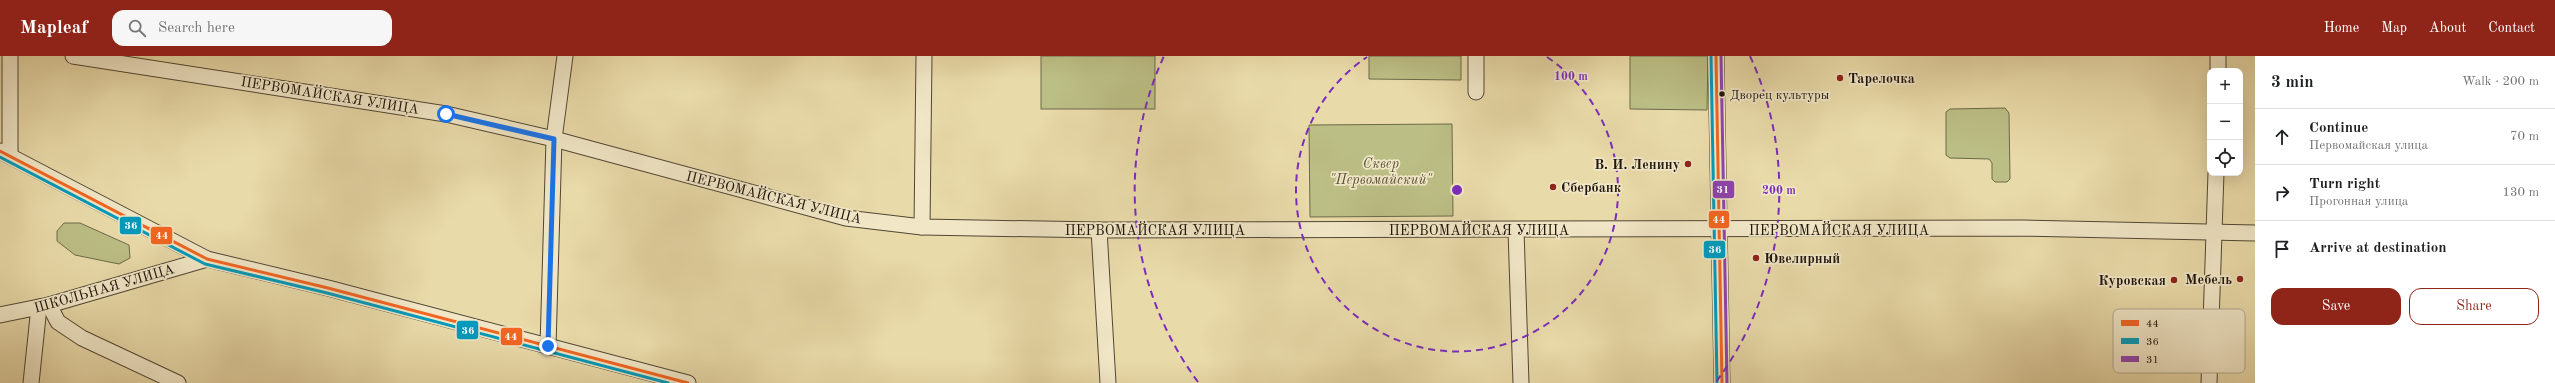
<!DOCTYPE html>
<html lang="en">
<head>
<meta charset="utf-8">
<style>
	:root { --surface:#fff; --page:#f6f6f6; --text:#202124; --muted:#757577; --line:#e0e0e0; --accent:#8f2418 }
	body { margin:0; font-family:"Old Standard TT",serif; background:var(--page); color:var(--text) }
	.controls { position:absolute; right:12px; top:12px; display:grid; overflow:hidden; border-radius:8px; box-shadow:0 4px 16px #0002 }
	.controls button { width:36px; height:36px; display:grid; place-items:center; padding:0; border:0; border-bottom:1px solid var(--line); background:var(--surface); color:var(--text); font:20px sans-serif }
	.stop { position:absolute; width:12px; height:12px; margin:-9px; border:3px solid #1a73e8; border-radius:50%; background:#fff }
	.stop.end { background:#1a73e8; border-color:#fff; box-shadow:0 1px 4px #0008 }
	.list { margin:0; padding:0; list-style:none }
	h2 { display:flex; justify-content:space-between; align-items:center; height:52px; margin:0; padding:0 16px; font-size:17px }
	h2 small { font-size:13px; font-weight:400; color:var(--muted) }
	.list li { display:grid; grid-template-columns:26px 1fr auto; gap:12px; align-items:center; box-sizing:border-box; height:56px; padding:0 16px; border-top:1px solid var(--line) }
	.list b { display:block; font-size:15px; white-space:nowrap }
	.list p { margin:0; font-size:13px; white-space:nowrap; color:var(--muted) }
	.list em { font-size:13px; font-style:normal; color:var(--muted) }
	.actions { display:flex; gap:8px; padding:12px 16px }
	.actions a { flex:1; padding:9px 0; border:1px solid var(--accent); border-radius:12px; text-align:center; font-size:14px; color:var(--accent) }
	.actions .main { background:var(--accent); color:#fff }
	.icon { flex:none; width:22px; height:22px; fill:none; stroke:currentColor; stroke-width:2; stroke-linecap:round; stroke-linejoin:round }
	.map { position:relative; flex:none; width:2255px; height:327px; overflow:hidden }
	header { display:flex; align-items:center; gap:24px; box-sizing:border-box; height:56px; padding:0 20px; background:var(--accent); color:#fff }
	header strong { font-size:19px }
	nav { display:flex; gap:22px; margin-inline-start:auto; font-size:14px }
	.search { width:280px; height:36px; background:var(--page); display:flex; align-items:center; gap:10px; box-sizing:border-box; padding:0 14px; border-radius:12px; color:var(--muted); font-size:15px }
	main { display:flex }
	aside { flex:1; background:var(--surface) }
	.map>svg:first-child { display:block }
	.green { fill:#bbbe85; stroke:#6c6a48 }
	.lines { fill:none; stroke-linecap:round; stroke-linejoin:round }
	.minor-casing { stroke:#514633; stroke-width:17 }
	.minor { stroke:#f1e7c7; stroke-width:15 }
	.bus-1-casing { stroke:#f1e7c7; stroke-width:6 }
	.bus-2-casing { stroke:#f1e7c7; stroke-width:6 }
	.bus-3-casing { stroke:#f1e7c7; stroke-width:6 }
	.bus-1 { stroke:#f26522; stroke-width:3 }
	.bus-2 { stroke:#039abb; stroke-width:3 }
	.bus-3 { stroke:#8e44ad; stroke-width:3 }
	.route { stroke:#1a73e8; stroke-width:5 }
	.ring { fill:none; stroke:#7b2cbf; stroke-width:2; stroke-dasharray:7 5 }
	.poi-dot { fill:#8f2418; stroke:#f1e7c7; stroke-width:1.5 }
	.bus-dot { fill:#1e150c; stroke:#f1e7c7; stroke-width:1.5 }
	.labels { text-anchor:middle; stroke-width:3.5; stroke-linejoin:round; paint-order:stroke }
	.bus-label { font-size:13px; fill:#1e150c; stroke:#f1e7c7; text-anchor:start }
	.poi-label { font-size:14px; font-weight:bold; fill:#1e150c; stroke:#f1e7c7; text-anchor:start }
	.street-label { font-size:14px; fill:#1e150c; stroke:#f1e7c7 }
	.park-label { font-size:14px; font-style:italic; fill:#555036; stroke:#f1e7c7 }
	.key { fill:#f1e7c7; stroke:#b2a88f; stroke-width:1 }
	.key-label { font-size:11px; fill:#1e150c }
	.centre { fill:#7b2cbf; stroke:#f1e7c7; stroke-width:2 }
	.ring-label { font-size:12px; text-anchor:middle; font-weight:bold; fill:#7b2cbf; stroke:#f1e7c7; stroke-width:3.5; stroke-linejoin:round; paint-order:stroke }
	.line-badge { stroke:#f1e7c7; stroke-width:1.5 }
	.badge-label { font-size:11px; text-anchor:middle; font-weight:bold; fill:#fff }
</style>
</head>
<body>
<header>
<strong>Mapleaf</strong>
<div class="search"><svg class="icon" aria-label="search" viewBox="0 0 24 24"><circle cx="10" cy="10" r="6"/><path d="M15 15l6 6"/></svg>Search here</div>
<nav><a>Home</a><a>Map</a><a>About</a><a>Contact</a></nav>
</header>
<main>
<div class="map">
<svg width="2255" height="327" viewBox="0 0 2255 327">
	<rect width="100%" height="100%" fill="#e9daa9"/>
	<filter id="stains"><feTurbulence type="fractalNoise" baseFrequency=".005" numOctaves="4"/><feColorMatrix values="0 0 0 0 .2 0 0 0 0 .09 0 0 0 0 .02 0 0 0 .5 -.17"/></filter>
	<radialGradient id="worn" r=".72"><stop offset=".6" stop-color="#630" stop-opacity="0"/><stop offset="1" stop-color="#630" stop-opacity=".3"/></radialGradient>
	<g class="green">
		<rect x="1041" y="0" width="114" height="53"/>
		<path d="M1369 0H1461V24L1369 23Z"/>
		<path d="M1630 0H1708L1707 54 1630 53Z"/>
		<path d="M2005 52 2009 57 2010 123 2007 126H1995L1992 123V107L1989 103 1950 102 1946 99V56L1950 53Z"/>
		<path d="M1452 68 1453 160 1310 161 1309 69Z"/>
		<path d="M64 167H80L129 189 130 202 119 208 75 199 57 185V175Z"/>
	</g>
	<g class="lines">
		<g class="minor-casing">
			<g id="minor">
				<path d="M10 0V100"/>
				<path d="M73 0 446 58 554 83 846 162 922 171 1099 174 2022 172 2255 177"/>
				<path d="M1716 0 1722 327"/>
				<path d="M2218 15V0"/>
				<path d="M1476 36V0"/>
				<path d="M0 95 207 203 328 232 688 327"/>
				<path d="M922 171 924 0"/>
				<path d="M1099 174 1108 327"/>
				<path d="M1516 174 1521 327"/>
				<path d="M49 249 58 266 82 282 178 327"/>
				<path d="M0 259 49 249 207 203"/>
				<path d="M548 290 554 83 565 0"/>
				<path d="M31 327 39 251"/>
				<path d="M2209 327 2216 117"/>
			</g>
		</g>
		<use href="#minor" class="minor"/>
		<g class="bus-1-casing">
			<g id="bus-1">
				<path d="M1716 0 1722 327"/>
				<path d="M0 95 207 203 328 232 688 327"/>
			</g>
		</g>
		<g class="bus-2-casing">
			<g id="bus-2">
				<path d="M1711 0 1717 327"/>
				<path d="M0 101 205 208 327 237 668 327"/>
			</g>
		</g>
		<g class="bus-3-casing">
			<path id="bus-3" d="M1721 0 1727 327"/>
		</g>
		<use href="#bus-1" class="bus-1"/>
		<use href="#bus-2" class="bus-2"/>
		<use href="#bus-3" class="bus-3"/>
	</g>
	<g class="lines">
		<path class="route" d="M446 58 554 83 548 290"/>
	</g>
	<g class="ring">
		<path d="M1547 1A161 161 0 1 1 1367 1"/>
		<path d="M1198 326A322 322 0 0 1 1164 0M1750 0A322 322 0 0 1 1716 326"/>
	</g>
	<g class="poi-dot">
		<circle cx="1840" cy="22" r="4"/>
		<circle cx="1688" cy="108" r="4"/>
		<circle cx="1553" cy="131" r="4"/>
		<circle cx="1756" cy="202" r="4"/>
		<circle cx="2240" cy="223" r="4"/>
		<circle cx="2174" cy="224" r="4"/>
	</g>
	<circle class="bus-dot" cx="1722" cy="38" r="3.5"/>
	<g class="labels">
		<g class="bus-label">
			<text x="1730" y="43">Дворец культуры</text>
		</g>
		<g class="poi-label">
			<text x="1848" y="27">Тарелочка</text>
			<text x="1680" y="113" text-anchor="end">В. И. Ленину</text>
			<text x="1561" y="136">Сбербанк</text>
			<text x="1764" y="207">Ювелирный</text>
			<text x="2232" y="228" text-anchor="end">Мебель</text>
			<text x="2166" y="229" text-anchor="end">Куровская</text>
		</g>
		<g class="street-label">
			<text transform="translate(330 39) rotate(9)" y="5">ПЕРВОМАЙСКАЯ УЛИЦА</text>
			<text transform="translate(774 141) rotate(14)" y="5">ПЕРВОМАЙСКАЯ УЛИЦА</text>
			<text x="1155" y="179">ПЕРВОМАЙСКАЯ УЛИЦА</text>
			<text x="1479" y="179">ПЕРВОМАЙСКАЯ УЛИЦА</text>
			<text x="1839" y="179">ПЕРВОМАЙСКАЯ УЛИЦА</text>
			<text transform="translate(104 232) rotate(-16)" y="5">ШКОЛЬНАЯ УЛИЦА</text>
		</g>
		<g class="park-label">
			<text x="1381" y="112">Сквер<tspan x="1381" dy="16">"Первомайский"</tspan></text>
		</g>
	</g>
	<rect x="2113" y="253" width="132" height="64" rx="6" class="key"/>
	<rect x="2121" y="264" width="18" height="6" fill="#f26522"/>
	<rect x="2121" y="282" width="18" height="6" fill="#039abb"/>
	<rect x="2121" y="300" width="18" height="6" fill="#8e44ad"/>
	<g class="key-label">
		<text x="2146" y="271">44</text>
		<text x="2146" y="289">36</text>
		<text x="2146" y="307">31</text>
	</g>
	<circle cx="1457" cy="134" r="6" class="centre"/>
	<g class="ring-label">
		<text x="1571" y="24">100 m</text>
		<text x="1779" y="138">200 m</text>
	</g>
	<g class="line-badge">
		<rect x="1712" y="124" width="23" height="19" rx="4" fill="#8e44ad"/>
		<rect x="1708" y="154" width="22" height="19" rx="4" fill="#f26522"/>
		<rect x="119" y="160" width="23" height="19" rx="4" fill="#039abb"/>
		<rect x="150" y="170" width="23" height="19" rx="4" fill="#f26522"/>
		<rect x="1703" y="184" width="23" height="19" rx="4" fill="#039abb"/>
		<rect x="456" y="264" width="23" height="20" rx="4" fill="#039abb"/>
		<rect x="500" y="271" width="23" height="19" rx="4" fill="#f26522"/>
	</g>
	<g class="badge-label">
		<text x="1723" y="137">31</text>
		<text x="1719" y="167">44</text>
		<text x="131" y="173">36</text>
		<text x="162" y="183">44</text>
		<text x="1715" y="197">36</text>
		<text x="468" y="278">36</text>
		<text x="511" y="284">44</text>
	</g>
	<rect width="100%" height="100%" filter="url(#stains)"/>
	<rect width="100%" height="100%" fill="url(#worn)"/>
</svg>
<div class="controls">
<button>+</button>
<button>−</button>
<button><svg class="icon" aria-label="locate" viewBox="0 0 24 24"><circle cx="12" cy="12" r="6"/><path d="M12 2v4M12 18v4M2 12h4M18 12h4"/></svg></button>
</div>
<div class="stop" style="left:446px;top:58px"></div>
<div class="stop end" style="left:548px;top:290px"></div>
</div>
<aside>
<h2>3 min<small>Walk · 200 m</small></h2>
<ul class="list">
<li><svg class="icon" aria-label="ahead" viewBox="0 0 24 24"><path d="M12 20V5M6 11l6-6 6 6"/></svg><div><b>Continue</b><p>Первомайская улица</p></div><em>70 m</em></li>
<li><svg class="icon" aria-label="right" viewBox="0 0 24 24"><path d="M7 20v-9h11M14 6l5 5-5 5"/></svg><div><b>Turn right</b><p>Прогонная улица</p></div><em>130 m</em></li>
<li><svg class="icon" aria-label="arrive" viewBox="0 0 24 24"><path d="M6 21V4h12l-3 4 3 4H6"/></svg><div><b>Arrive at destination</b></div></li>
</ul>
<div class="actions"><a class="main">Save</a><a>Share</a></div>
</aside>
</main>
</body>
</html>
